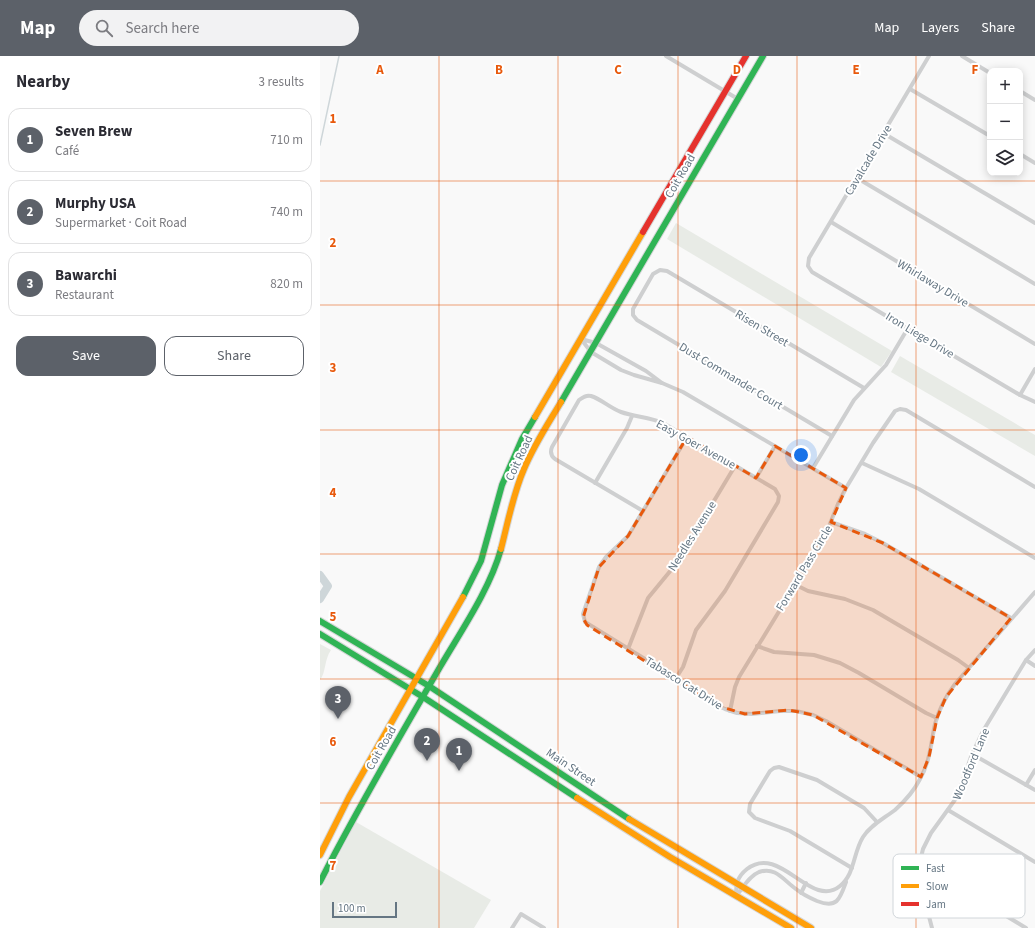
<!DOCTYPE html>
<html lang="en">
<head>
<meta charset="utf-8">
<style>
	:root { --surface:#fff; --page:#f2f2f3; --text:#2b2b33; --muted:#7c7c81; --line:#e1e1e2; --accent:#5c6169 }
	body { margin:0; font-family:"Source Sans 3",sans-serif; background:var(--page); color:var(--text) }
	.controls { position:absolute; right:12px; top:12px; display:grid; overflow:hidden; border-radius:8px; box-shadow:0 2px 10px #0003 }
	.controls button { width:36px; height:36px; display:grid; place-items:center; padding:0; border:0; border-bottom:1px solid var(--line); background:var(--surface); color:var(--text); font:20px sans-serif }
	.scale { position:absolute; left:12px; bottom:10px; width:65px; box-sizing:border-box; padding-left:4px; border:2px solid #657683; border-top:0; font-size:11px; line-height:14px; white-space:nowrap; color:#657683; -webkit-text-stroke:3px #fff; paint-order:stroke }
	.you { position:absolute; left:481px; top:399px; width:14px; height:14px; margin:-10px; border:3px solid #fff; border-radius:50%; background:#1a73e8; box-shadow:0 0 0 6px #1a73e833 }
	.badge { display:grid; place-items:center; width:26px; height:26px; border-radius:50%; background:var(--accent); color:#fff; font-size:13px; font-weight:700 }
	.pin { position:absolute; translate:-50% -33px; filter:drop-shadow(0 1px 2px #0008) }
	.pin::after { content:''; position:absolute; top:21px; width:14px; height:12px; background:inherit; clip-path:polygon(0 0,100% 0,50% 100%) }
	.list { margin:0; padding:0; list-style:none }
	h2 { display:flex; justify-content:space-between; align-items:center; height:52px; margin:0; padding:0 16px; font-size:17px }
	h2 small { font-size:13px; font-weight:400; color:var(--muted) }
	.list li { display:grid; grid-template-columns:26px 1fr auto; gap:12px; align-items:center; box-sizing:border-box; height:64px; margin:0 8px 8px; padding:0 8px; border:1px solid var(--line); border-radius:12px }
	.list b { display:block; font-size:15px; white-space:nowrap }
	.list p { margin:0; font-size:13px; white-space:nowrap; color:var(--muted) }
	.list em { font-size:13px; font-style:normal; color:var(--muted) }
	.actions { display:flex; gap:8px; padding:12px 16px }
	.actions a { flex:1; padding:9px 0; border:1px solid var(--accent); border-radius:12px; text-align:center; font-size:14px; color:var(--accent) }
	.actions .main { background:var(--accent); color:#fff }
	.icon { flex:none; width:22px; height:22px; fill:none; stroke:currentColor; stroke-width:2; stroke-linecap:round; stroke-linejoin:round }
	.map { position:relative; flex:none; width:715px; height:872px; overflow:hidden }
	header { display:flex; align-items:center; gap:24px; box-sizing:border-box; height:56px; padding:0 20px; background:var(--accent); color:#fff }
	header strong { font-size:19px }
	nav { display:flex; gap:22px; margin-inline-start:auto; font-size:14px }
	.search { width:280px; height:36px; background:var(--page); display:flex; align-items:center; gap:10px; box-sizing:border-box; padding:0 14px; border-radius:22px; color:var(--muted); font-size:15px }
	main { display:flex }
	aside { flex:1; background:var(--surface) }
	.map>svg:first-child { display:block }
	.green { fill:#e8ebe6 }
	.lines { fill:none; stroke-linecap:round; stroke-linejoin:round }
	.stream { stroke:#ced6d9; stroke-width:1.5 }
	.river { stroke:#ced6d9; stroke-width:8 }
	.fast-casing { stroke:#d5d6d7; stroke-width:8 }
	.slow-casing { stroke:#d5d6d7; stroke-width:8 }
	.jam-casing { stroke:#d5d6d7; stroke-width:8 }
	.street { stroke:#cecfd0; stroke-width:4 }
	.fast { stroke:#30b455; stroke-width:6 }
	.slow { stroke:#ff9f0a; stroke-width:6 }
	.jam { stroke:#e5322d; stroke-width:6 }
	.marked { fill:#e8590c; fill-opacity:0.2; stroke:#e8590c; stroke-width:3; stroke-dasharray:8 5; stroke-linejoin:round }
	.grid { fill:none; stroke:#e8590c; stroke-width:1; stroke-opacity:0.55 }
	.labels { text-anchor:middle; stroke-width:4; stroke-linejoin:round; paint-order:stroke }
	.street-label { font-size:12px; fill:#657683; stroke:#fff }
	.key { fill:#fff; stroke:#d1d6da; stroke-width:1 }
	.key-label { font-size:11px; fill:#657683 }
	.grid-label { font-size:13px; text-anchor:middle; font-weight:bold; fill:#e8590c; stroke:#fff; stroke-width:4; stroke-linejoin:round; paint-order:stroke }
</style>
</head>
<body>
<header>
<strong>Map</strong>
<div class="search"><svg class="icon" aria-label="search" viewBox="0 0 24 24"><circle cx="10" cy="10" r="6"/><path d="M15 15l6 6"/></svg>Search here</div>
<nav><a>Map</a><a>Layers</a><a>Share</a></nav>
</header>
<main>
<aside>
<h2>Nearby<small>3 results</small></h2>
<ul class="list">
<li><span class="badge">1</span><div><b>Seven Brew</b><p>Café</p></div><em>710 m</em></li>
<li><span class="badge">2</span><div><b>Murphy USA</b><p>Supermarket · Coit Road</p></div><em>740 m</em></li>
<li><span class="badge">3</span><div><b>Bawarchi</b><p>Restaurant</p></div><em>820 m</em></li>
</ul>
<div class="actions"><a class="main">Save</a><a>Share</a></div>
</aside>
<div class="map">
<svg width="715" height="872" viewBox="0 0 715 872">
	<rect width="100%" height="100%" fill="#f9f9f9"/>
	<g class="green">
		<path d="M356 167 572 295 561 311 347 183Z"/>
		<path d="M580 300 715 379V400L571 316Z"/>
		<path d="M0 588 11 594C4 604 6 617 0 624Z"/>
		<path d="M36 766 171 844 154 872H0V835Z"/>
	</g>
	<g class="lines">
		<path class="stream" d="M0 89 19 0"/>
		<path class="river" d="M0 519 8 530 0 543"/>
		<g class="fast-casing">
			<g id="fast">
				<path d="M241 346 443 0"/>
				<path d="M143 541 161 505 182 429 202 383 215 361"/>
				<path d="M0 565 109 630 309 763"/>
				<path d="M0 578 103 641 257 742"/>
				<path d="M0 826C37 753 79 682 120 611 141 575 170 533 181 493"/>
			</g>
		</g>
		<g class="slow-casing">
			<g id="slow">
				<path d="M215 361 323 176"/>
				<path d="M181 493C188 466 193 438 204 413 214 389 228 368 241 346"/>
				<path d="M257 742 350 801 471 872"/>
				<path d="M309 763 491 872"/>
				<path d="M0 799 29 741 143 541"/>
			</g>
		</g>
		<g class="jam-casing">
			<path id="jam" d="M323 176 426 0"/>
		</g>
		<g class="street">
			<path d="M346 0 418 43"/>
			<path d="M609 0 489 202 488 210 492 216 700 339 715 346"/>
			<path d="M642 0 670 17"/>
			<path d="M590 33 670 80"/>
			<path d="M700 35 715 44"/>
			<path d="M563 77 715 167"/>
			<path d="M700 98 715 107"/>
			<path d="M537 122 715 228"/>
			<path d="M511 166 715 288"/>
			<path d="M261 283 276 287 326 315 342 327 314 319 301 314 271 296Z"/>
			<path d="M342 327 363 336 526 432"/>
			<path d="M700 339 715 313"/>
			<path d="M512 380 317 264 313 259V253L333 218 340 214 347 215 544 332"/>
			<path d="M367 381 308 480 286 501 279 511 263 558 265 566 346 616 390 646 405 653 417 657 432 658 460 655H476L493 659 506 665 601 721"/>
			<path d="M542 407 599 433 715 502"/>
			<path d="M493 412 534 344 566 309 588 272"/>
			<path d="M436 422 455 390"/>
			<path d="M275 427 307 372 312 360"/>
			<path d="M323 455 235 403C231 400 230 396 232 391L259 344C263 341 266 339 271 340 281 343 290 352 301 356 315 361 330 361 343 367L455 433 459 440 458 446 405 535 376 574 363 611 356 622"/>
			<path d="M511 466 545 478 563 487 691 562"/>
			<path d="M476 529 488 535 525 543 553 554 638 604 649 612"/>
			<path d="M437 590 454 596 494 599 520 607 539 617 606 657 617 662"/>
			<path d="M308 593 328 542 356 508 415 410"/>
			<path d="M706 604 715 610"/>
			<path d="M410 655 415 631 419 621 505 480 518 448 526 432 553 387 575 355 580 353 586 354 715 431"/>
			<path d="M652 698 715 734"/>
			<path d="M706 729 715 714"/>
			<path d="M628 754 715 806"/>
			<path d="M532 812 470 775 435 762 429 756 430 748 450 715 454 712 459 711 497 724 544 752 557 766"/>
			<path d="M599 821 618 822 632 827 706 872"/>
			<path d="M481 837 486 827"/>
			<path d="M416 840C416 828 417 821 427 813 460 787 491 854 520 830 535 818 533 797 543 781 551 769 563 763 575 754 585 745 594 735 600 723 610 706 611 687 615 668 619 653 626 640 635 628L715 536"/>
			<path d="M416 840C423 832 429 820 439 816 456 810 464 825 476 833 482 838 490 842 497 845 517 853 520 843 526 826"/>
			<path d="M192 872 201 858 224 872"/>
			<path d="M612 872 600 826 599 810 603 793 611 777 637 741 652 698 663 675 706 604 715 594"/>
		</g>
		<use href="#fast" class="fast"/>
		<use href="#slow" class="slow"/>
		<use href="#jam" class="jam"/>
	</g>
	<path class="marked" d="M367 381 436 422 455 390 526 432 511 466 563 487 691 562 626 641 617 662 609 701 601 721 493 659 469 654 425 658 395 649 267 569 263 562 279 511 308 480Z"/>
	<path class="grid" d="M119 0V872M238 0V872M358 0V872M477 0V872M596 0V872M0 125H715M0 249H715M0 374H715M0 498H715M0 623H715M0 747H715"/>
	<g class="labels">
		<g class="street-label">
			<text transform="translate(548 104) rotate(-59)" y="4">Cavalcade Drive</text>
			<text transform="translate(360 120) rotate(-60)" y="4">Coit Road</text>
			<text transform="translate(613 227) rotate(31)" y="4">Whirlaway Drive</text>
			<text transform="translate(442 272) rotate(31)" y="4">Risen Street</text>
			<text transform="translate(600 279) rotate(31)" y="4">Iron Liege Drive</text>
			<text transform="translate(411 320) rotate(31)" y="4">Dust Commander Court</text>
			<text transform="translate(376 388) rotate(29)" y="4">Easy Goer Avenue</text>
			<text transform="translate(199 402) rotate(-65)" y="4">Coit Road</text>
			<text transform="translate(372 480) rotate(-58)" y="4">Needles Avenue</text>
			<text transform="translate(484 512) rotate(-59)" y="4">Forward Pass Circle</text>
			<text transform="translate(364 627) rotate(32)" y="4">Tabasco Cat Drive</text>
			<text transform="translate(61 692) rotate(-60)" y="4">Coit Road</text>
			<text transform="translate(651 708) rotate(-67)" y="4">Woodford Lane</text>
			<text transform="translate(251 711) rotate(34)" y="4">Main Street</text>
		</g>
	</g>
	<rect x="573" y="798" width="132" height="64" rx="6" class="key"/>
	<rect x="581" y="810" width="18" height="4" fill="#30b455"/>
	<rect x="581" y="828" width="18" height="4" fill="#ff9f0a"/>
	<rect x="581" y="846" width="18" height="4" fill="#e5322d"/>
	<g class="key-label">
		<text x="606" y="816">Fast</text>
		<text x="606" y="834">Slow</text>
		<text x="606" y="852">Jam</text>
	</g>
	<g class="grid-label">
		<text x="60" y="18">A</text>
		<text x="179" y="18">B</text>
		<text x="298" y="18">C</text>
		<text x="417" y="18">D</text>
		<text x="536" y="18">E</text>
		<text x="655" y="18">F</text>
		<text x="13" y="67">1</text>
		<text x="13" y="191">2</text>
		<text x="13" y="316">3</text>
		<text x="13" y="441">4</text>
		<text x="13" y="565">5</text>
		<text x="13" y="690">6</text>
		<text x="13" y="814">7</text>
	</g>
</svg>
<div class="controls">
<button>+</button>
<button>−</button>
<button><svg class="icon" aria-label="layers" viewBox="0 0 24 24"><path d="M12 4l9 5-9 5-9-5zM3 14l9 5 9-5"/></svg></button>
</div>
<div class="scale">100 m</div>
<div class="you"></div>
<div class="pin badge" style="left:139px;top:715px">1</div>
<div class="pin badge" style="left:107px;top:705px">2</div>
<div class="pin badge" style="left:18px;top:663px">3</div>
</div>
</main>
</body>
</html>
